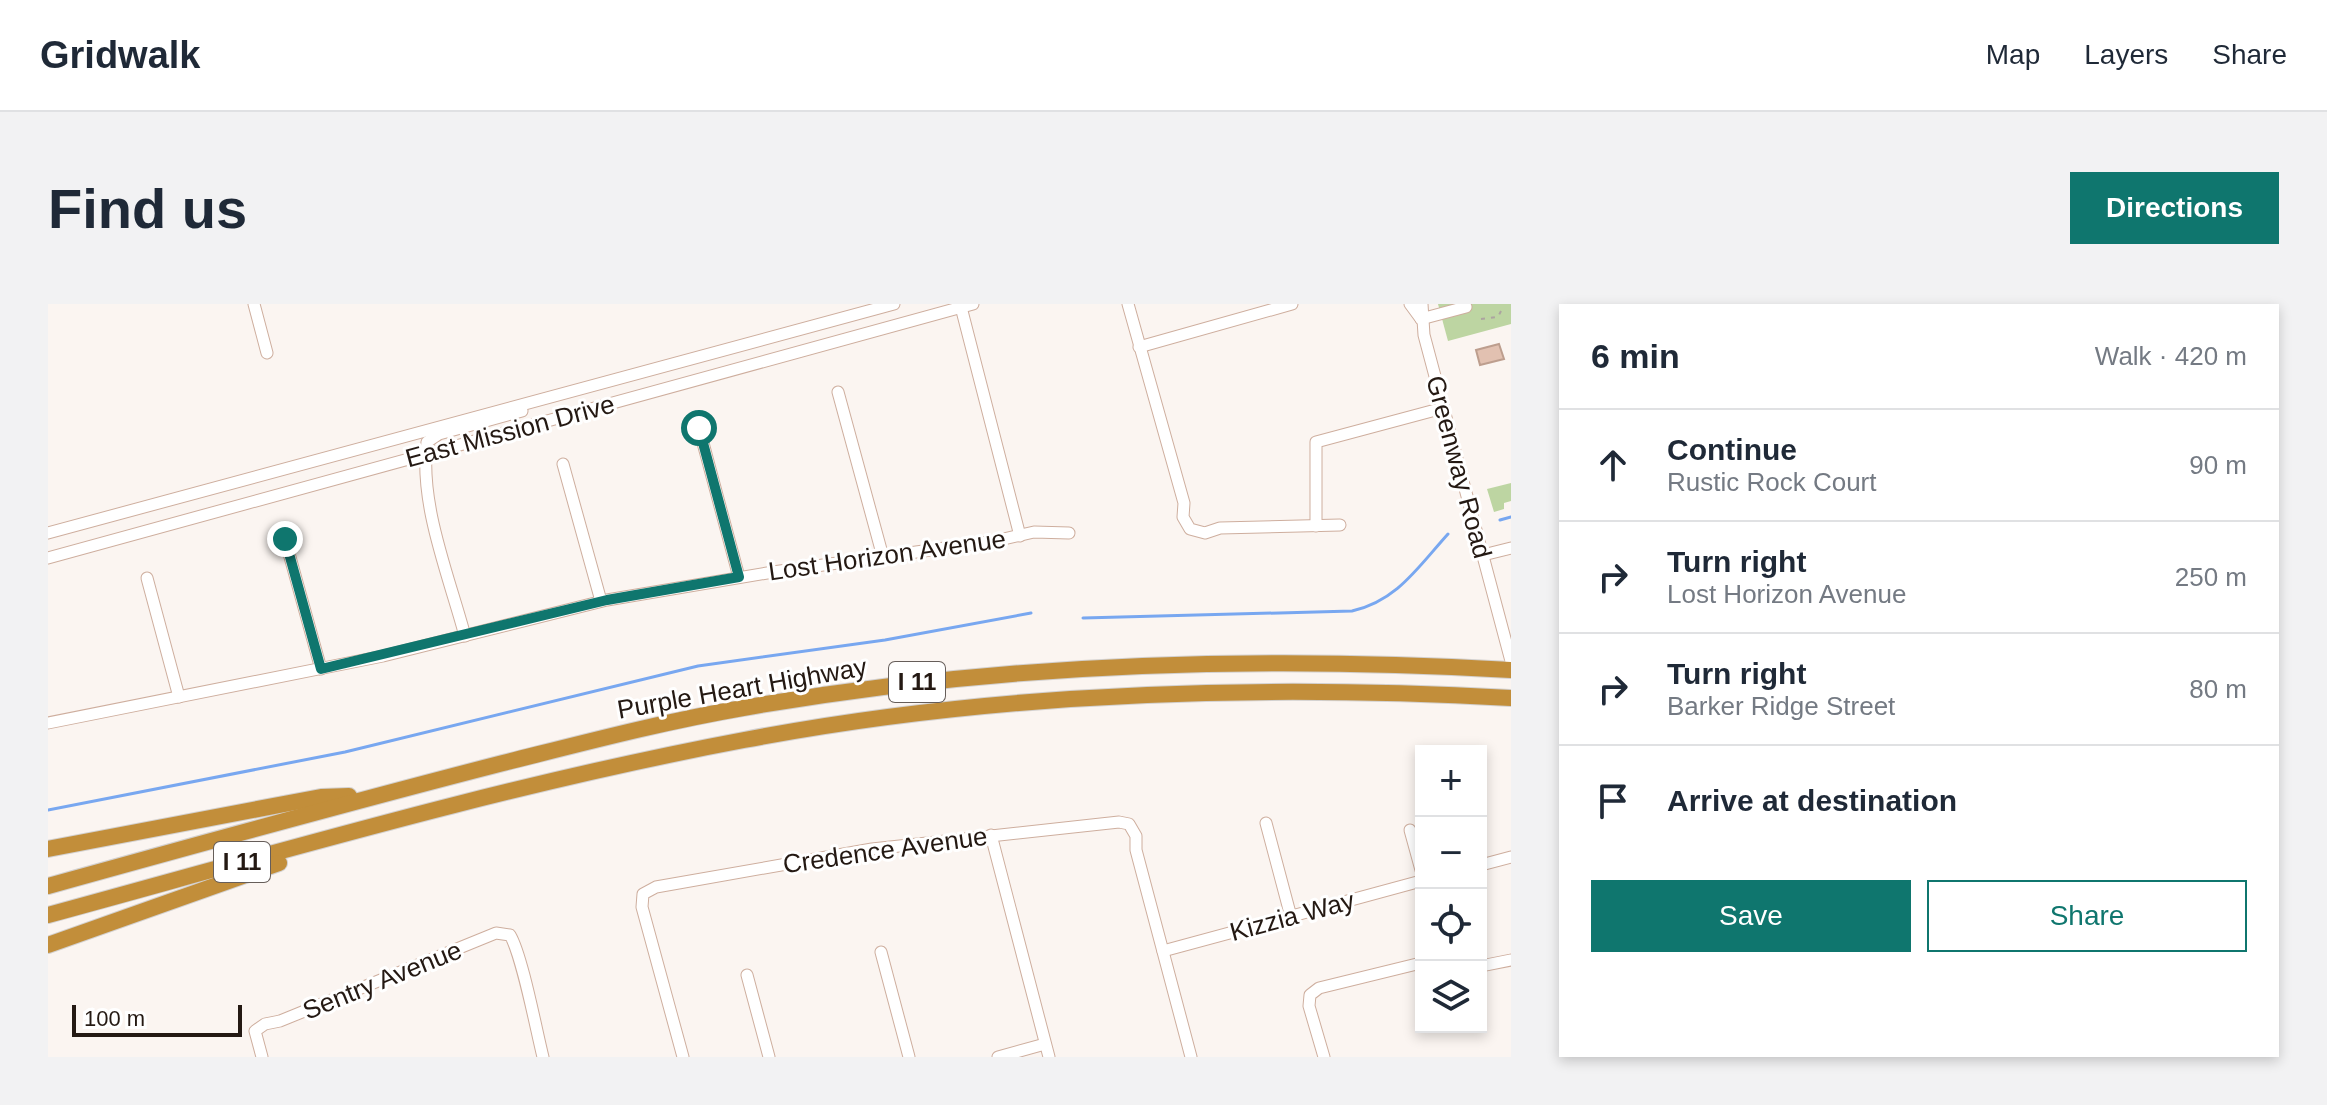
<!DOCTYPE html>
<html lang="en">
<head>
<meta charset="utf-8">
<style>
	:root { --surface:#fff; --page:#f2f2f3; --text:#1f2937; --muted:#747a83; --line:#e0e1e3; --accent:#0f766e }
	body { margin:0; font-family:Arial,sans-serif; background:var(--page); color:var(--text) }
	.controls { position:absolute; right:24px; bottom:24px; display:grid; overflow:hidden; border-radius:0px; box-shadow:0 4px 12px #0003 }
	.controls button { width:72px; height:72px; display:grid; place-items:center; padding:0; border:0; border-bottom:2px solid var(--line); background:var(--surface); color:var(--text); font:40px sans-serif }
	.scale { position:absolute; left:24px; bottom:20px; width:170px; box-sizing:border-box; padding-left:8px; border:4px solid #241913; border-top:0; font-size:22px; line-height:28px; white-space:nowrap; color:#241913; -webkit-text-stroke:6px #fff; paint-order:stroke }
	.stop { position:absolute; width:24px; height:24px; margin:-18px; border:6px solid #0f766e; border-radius:50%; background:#fff }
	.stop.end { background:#0f766e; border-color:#fff; box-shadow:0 2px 8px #0008 }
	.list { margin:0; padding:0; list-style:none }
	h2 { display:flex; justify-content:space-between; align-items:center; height:104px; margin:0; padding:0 32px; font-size:34px }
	h2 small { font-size:26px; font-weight:400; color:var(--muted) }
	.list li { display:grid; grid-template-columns:52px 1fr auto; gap:24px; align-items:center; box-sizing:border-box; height:112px; padding:0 32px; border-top:2px solid var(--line) }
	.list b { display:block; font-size:30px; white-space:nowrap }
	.list p { margin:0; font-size:26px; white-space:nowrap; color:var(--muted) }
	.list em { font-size:26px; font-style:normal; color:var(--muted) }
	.actions { display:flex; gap:16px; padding:24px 32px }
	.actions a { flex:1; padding:18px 0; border:2px solid var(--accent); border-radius:0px; text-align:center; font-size:28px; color:var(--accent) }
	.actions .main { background:var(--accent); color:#fff }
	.icon { flex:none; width:44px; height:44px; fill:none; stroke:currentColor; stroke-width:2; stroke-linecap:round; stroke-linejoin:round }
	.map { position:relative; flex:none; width:1463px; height:753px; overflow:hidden; border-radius:0px }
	header { display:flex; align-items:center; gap:48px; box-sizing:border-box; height:112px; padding:0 40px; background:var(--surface); border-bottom:2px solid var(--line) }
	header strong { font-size:38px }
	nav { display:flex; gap:44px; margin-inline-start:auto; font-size:28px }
	.intro { display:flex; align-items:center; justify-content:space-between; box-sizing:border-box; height:192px; padding:0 48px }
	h1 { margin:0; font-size:56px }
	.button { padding:20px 36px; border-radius:0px; background:var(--accent); color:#fff; font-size:28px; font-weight:700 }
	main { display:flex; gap:48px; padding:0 48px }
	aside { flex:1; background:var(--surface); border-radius:0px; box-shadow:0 4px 12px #0003 }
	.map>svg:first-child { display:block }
	.green { fill:#bdd5a2 }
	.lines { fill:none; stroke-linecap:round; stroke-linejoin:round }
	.stream { stroke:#78a7f0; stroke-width:3 }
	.building { fill:#e2c1b1; stroke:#bd9e8e; stroke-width:2 }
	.minor-casing { stroke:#ceae9e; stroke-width:13 }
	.highway-casing { stroke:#d3d1d0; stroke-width:18 }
	.path { stroke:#aca4a0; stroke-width:2; stroke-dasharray:4 6; stroke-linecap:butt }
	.minor { stroke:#fff; stroke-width:11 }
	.highway { stroke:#c28e3a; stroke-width:16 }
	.route { stroke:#0f766e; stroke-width:10 }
	.labels { text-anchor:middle; stroke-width:6; stroke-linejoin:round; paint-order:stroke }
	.shield { fill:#fff; stroke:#665e5a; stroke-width:2 }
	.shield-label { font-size:24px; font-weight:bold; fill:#241913 }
	.street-label { font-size:26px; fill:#241913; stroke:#fff }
</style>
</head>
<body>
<header>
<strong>Gridwalk</strong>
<nav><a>Map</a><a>Layers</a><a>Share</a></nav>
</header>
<div class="intro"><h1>Find us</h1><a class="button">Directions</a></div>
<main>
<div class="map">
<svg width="1463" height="753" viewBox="0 0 1463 753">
	<rect width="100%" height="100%" fill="#fbf5f1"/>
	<g class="green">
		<path d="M1390 0H1463V20L1400 37Z"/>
		<path d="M1463 179V197L1456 199V205L1446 208 1439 185Z"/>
	</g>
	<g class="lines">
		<g class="stream">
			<path d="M1452 216 1463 213"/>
			<path d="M1035 314 1304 307C1349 297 1370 263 1400 230"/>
			<path d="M0 506 297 448 650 362 837 336 983 309"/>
		</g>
	</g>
	<path class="building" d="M1451 40 1456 55 1432 61 1428 46Z"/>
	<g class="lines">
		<g class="minor-casing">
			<g id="minor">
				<path d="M206 0 219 49"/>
				<path d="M1080 0 1136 199 1135 213 1142 225 1157 229 1172 224 1292 221"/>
				<path d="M1362 0 1373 15"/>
				<path d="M1374 0 1376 31 1463 357"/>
				<path d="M913 3 972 232"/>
				<path d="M1373 15 1418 3"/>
				<path d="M1091 43 1244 0"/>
				<path d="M790 88 835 253"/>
				<path d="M651 124 691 273"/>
				<path d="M515 160 553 297"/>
				<path d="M1268 222V138L1395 104"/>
				<path d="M0 229 846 0"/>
				<path d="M237 235 273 365"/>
				<path d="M1435 251 1463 244"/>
				<path d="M0 254 925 0"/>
				<path d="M99 274 131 393"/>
				<path d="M417 332C401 272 371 200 379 138L391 130 474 107"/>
				<path d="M0 419 335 352 559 296 725 268 947 237 986 228 1021 229"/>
				<path d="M1218 519 1243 613"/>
				<path d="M1362 526 1373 566"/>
				<path d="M943 531 1001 753"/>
				<path d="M1433 561 1463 553"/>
				<path d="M1115 647 1373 577"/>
				<path d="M833 648 861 753"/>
				<path d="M1433 662 1463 656"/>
				<path d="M699 671 721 753"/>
				<path d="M214 753 207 727 217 720 232 717 448 629 462 631C474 651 488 725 495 753"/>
				<path d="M635 753 594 603 595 590 608 583 824 545 1071 518 1081 520 1088 532V546L1143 753"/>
				<path d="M950 753 997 740"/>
				<path d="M1276 753 1261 702 1262 691 1271 684 1373 659"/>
			</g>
		</g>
		<g class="highway-casing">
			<g id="highway">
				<path d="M0 545 273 493 301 492"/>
				<path d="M0 582C151 540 303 498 455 459 535 439 614 418 695 404 950 359 1205 351 1463 366"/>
				<path d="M0 611C231 548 461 480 696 436 947 388 1208 380 1463 394"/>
				<path d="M0 641 231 559"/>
			</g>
		</g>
		<path class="path" d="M1433 15 1450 13 1453 7"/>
		<use href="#minor" class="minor"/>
		<use href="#highway" class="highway"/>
	</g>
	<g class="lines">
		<path class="route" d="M237 235 273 365 559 296 691 273 651 124"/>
	</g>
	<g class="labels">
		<g class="shield">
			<rect x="841" y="358" width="56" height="40" rx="6"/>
			<rect x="166" y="538" width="56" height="40" rx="6"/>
		</g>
		<g class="shield-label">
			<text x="869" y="386">I 11</text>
			<text x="194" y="566">I 11</text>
		</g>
		<g class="street-label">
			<text transform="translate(462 127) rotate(-15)" y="9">East Mission Drive</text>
			<text transform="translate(1411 163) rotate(75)" y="9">Greenway Road</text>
			<text transform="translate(839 251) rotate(-8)" y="9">Lost Horizon Avenue</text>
			<text transform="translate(694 384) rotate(-10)" y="9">Purple Heart Highway</text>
			<text transform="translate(837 546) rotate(-8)" y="9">Credence Avenue</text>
			<text transform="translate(1244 612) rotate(-15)" y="9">Kizzia Way</text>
			<text transform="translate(334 676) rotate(-22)" y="9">Sentry Avenue</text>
		</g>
	</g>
</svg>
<div class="controls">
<button>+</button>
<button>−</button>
<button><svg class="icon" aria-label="locate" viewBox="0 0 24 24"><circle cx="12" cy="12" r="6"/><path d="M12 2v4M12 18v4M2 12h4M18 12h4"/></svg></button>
<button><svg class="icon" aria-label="layers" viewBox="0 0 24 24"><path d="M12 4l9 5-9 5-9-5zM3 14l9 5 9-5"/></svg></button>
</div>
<div class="scale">100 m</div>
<div class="stop" style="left:651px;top:124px"></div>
<div class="stop end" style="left:237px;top:235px"></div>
</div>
<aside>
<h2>6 min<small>Walk · 420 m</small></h2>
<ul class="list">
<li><svg class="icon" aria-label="ahead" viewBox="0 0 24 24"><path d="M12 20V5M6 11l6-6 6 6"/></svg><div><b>Continue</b><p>Rustic Rock Court</p></div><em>90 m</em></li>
<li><svg class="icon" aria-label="right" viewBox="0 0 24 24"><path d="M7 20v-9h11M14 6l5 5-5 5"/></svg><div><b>Turn right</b><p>Lost Horizon Avenue</p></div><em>250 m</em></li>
<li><svg class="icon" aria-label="right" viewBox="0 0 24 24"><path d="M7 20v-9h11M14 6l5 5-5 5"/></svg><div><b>Turn right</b><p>Barker Ridge Street</p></div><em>80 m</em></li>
<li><svg class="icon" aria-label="arrive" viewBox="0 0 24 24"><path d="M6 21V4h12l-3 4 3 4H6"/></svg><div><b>Arrive at destination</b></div></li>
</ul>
<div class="actions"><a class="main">Save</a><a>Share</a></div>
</aside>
</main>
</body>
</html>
